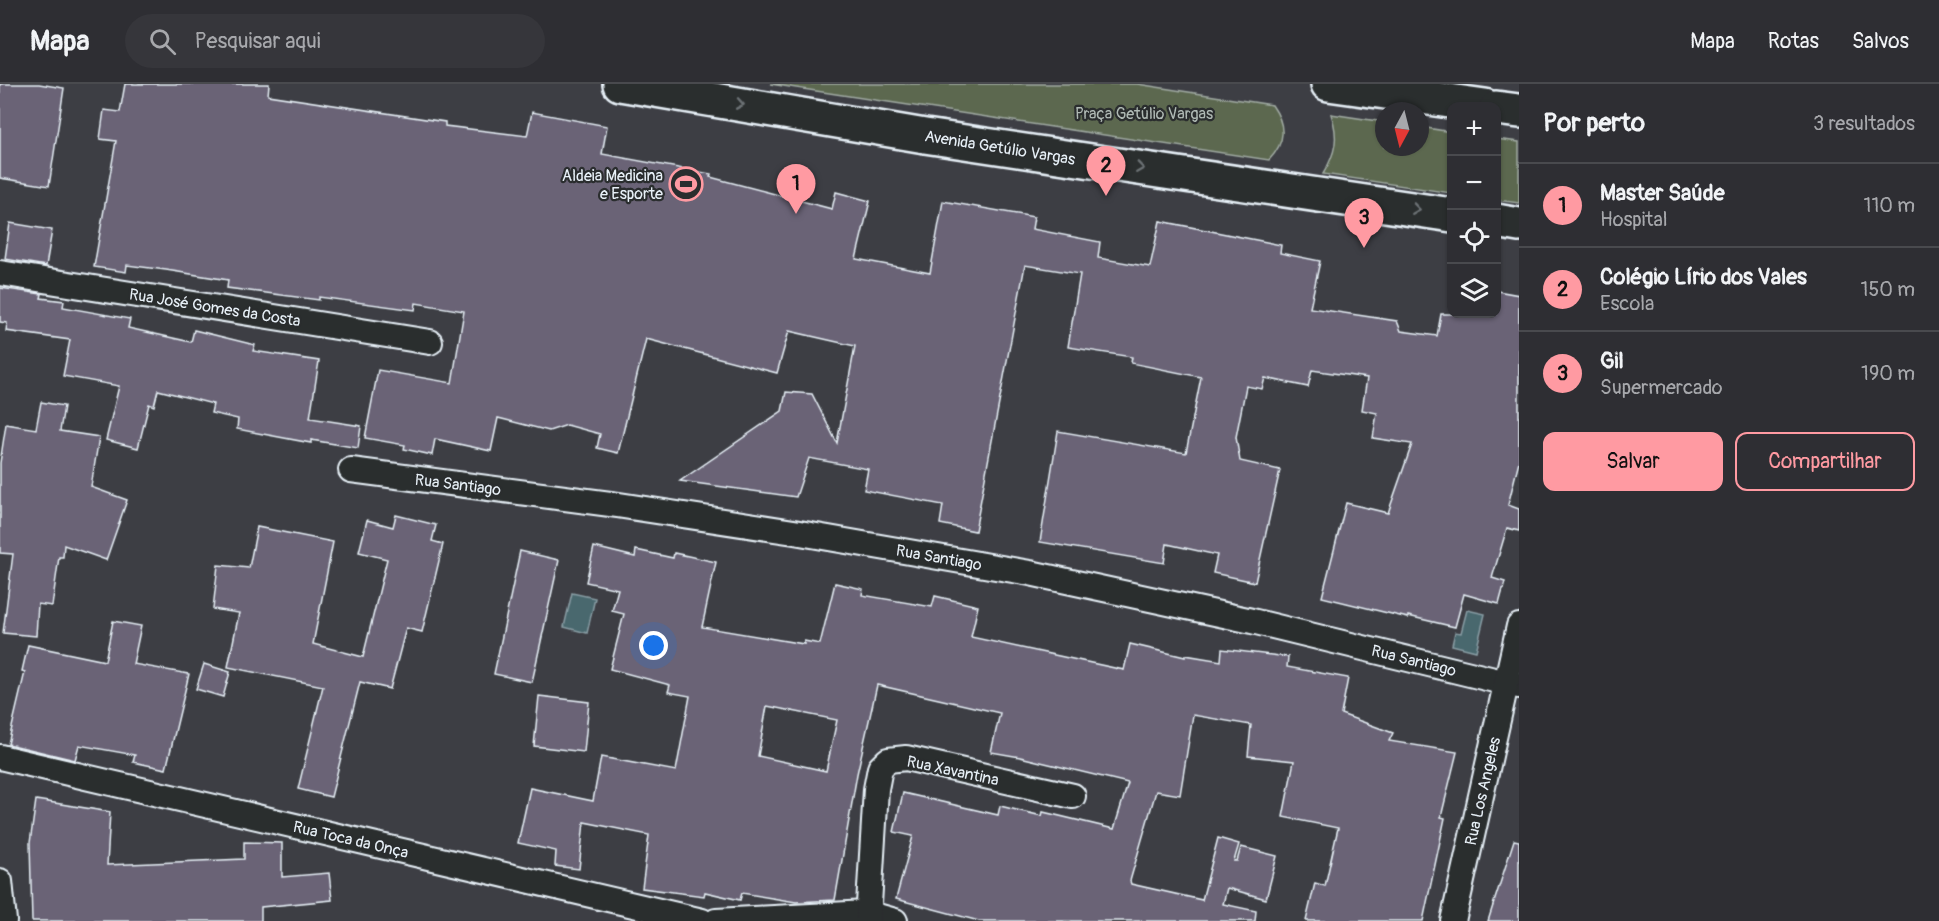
<!DOCTYPE html>
<html lang="pt">
<head>
<meta charset="utf-8">
<style>
	:root { --surface:#2e2e33; --page:#36363b; --text:#f1f3f6; --muted:#a7a8ac; --line:#494a4e; --accent:#ff9aa2 }
	body { margin:0; font-family:Pangolin,sans-serif; background:var(--page); color:var(--text) }
	.controls { position:absolute; right:18px; top:18px; display:grid; overflow:hidden; border-radius:12px; box-shadow:0 2px 4px #0004 }
	.controls button { width:54px; height:54px; display:grid; place-items:center; padding:0; border:0; border-bottom:2px solid var(--line); background:var(--surface); color:var(--text); font:30px sans-serif }
	.compass { position:absolute; left:1375px; top:18px; width:54px; height:54px; border-radius:50%; background:var(--surface); box-shadow:0 2px 4px #0004; rotate:187deg }
	.you { position:absolute; left:654px; top:562px; width:21px; height:21px; margin:-15px; border:4px solid #fff; border-radius:50%; background:#1a73e8; box-shadow:0 0 0 9px #1a73e833 }
	.badge { display:grid; place-items:center; width:39px; height:39px; border-radius:50%; background:var(--accent); color:#111; font-size:20px; font-weight:700 }
	.pin { position:absolute; translate:-50% -50px; filter:drop-shadow(0 2px 3px #0008) }
	.pin::after { content:''; position:absolute; top:32px; width:21px; height:18px; background:inherit; clip-path:polygon(0 0,100% 0,50% 100%) }
	.list { margin:0; padding:0; list-style:none }
	h2 { display:flex; justify-content:space-between; align-items:center; height:78px; margin:0; padding:0 24px; font-size:26px }
	h2 small { font-size:20px; font-weight:400; color:var(--muted) }
	.list li { display:grid; grid-template-columns:39px 1fr auto; gap:18px; align-items:center; box-sizing:border-box; height:84px; padding:0 24px; border-top:2px solid var(--line) }
	.list b { display:block; font-size:22px; white-space:nowrap }
	.list p { margin:0; font-size:20px; white-space:nowrap; color:var(--muted) }
	.list em { font-size:20px; font-style:normal; color:var(--muted) }
	.actions { display:flex; gap:12px; padding:18px 24px }
	.actions a { flex:1; padding:14px 0; border:2px solid var(--accent); border-radius:12px; text-align:center; font-size:21px; color:var(--accent) }
	.actions .main { background:var(--accent); color:#111 }
	.icon { flex:none; width:33px; height:33px; fill:none; stroke:currentColor; stroke-width:2; stroke-linecap:round; stroke-linejoin:round }
	.map { position:relative; flex:none; width:1519px; height:837px; overflow:hidden }
	header { display:flex; align-items:center; gap:36px; box-sizing:border-box; height:84px; padding:0 30px; background:var(--surface); border-bottom:2px solid var(--line) }
	header strong { font-size:28px }
	nav { display:flex; gap:33px; margin-inline-start:auto; font-size:21px }
	.search { width:420px; height:54px; background:var(--page); display:flex; align-items:center; gap:15px; box-sizing:border-box; padding:0 21px; border-radius:33px; color:var(--muted); font-size:22px }
	main { display:flex }
	aside { flex:1; background:var(--surface) }
	.map>svg:first-child { display:block }
	.green { fill:#5b6750; stroke:#a2aca4; stroke-width:1.5 }
	.water { fill:#4a676e; stroke:#899ea5; stroke-width:1.5 }
	.building { fill:#6a6476; stroke:#e8f1f8; stroke-width:1.5; fill-rule:evenodd }
	.lines { fill:none; stroke-linecap:round; stroke-linejoin:round }
	.street-casing { stroke:#e8f1f8; stroke-width:28 }
	.primary-casing { stroke:#e8f1f8; stroke-width:38 }
	.street { stroke:#2a2d2e; stroke-width:24 }
	.primary { stroke:#2a2d2e; stroke-width:33 }
	.oneway { stroke:#6c7275 }
	.labels { text-anchor:middle; stroke-width:4.5; stroke-linejoin:round; paint-order:stroke }
	.park-label { font-size:16px; fill:#b0bab5; stroke:#2a2d2e }
	.street-label { font-size:16px; fill:#e8f1f8; stroke:#2a2d2e }
	.poi-label { font-size:16px; fill:#e8f1f8; stroke:#2a2d2e; text-anchor:end }
</style>
</head>
<body>
<header>
<strong>Mapa</strong>
<div class="search"><svg class="icon" aria-label="search" viewBox="0 0 24 24"><circle cx="10" cy="10" r="6"/><path d="M15 15l6 6"/></svg>Pesquisar aqui</div>
<nav><a>Mapa</a><a>Rotas</a><a>Salvos</a></nav>
</header>
<main>
<div class="map">
<svg width="1519" height="837" viewBox="0 0 1519 837">
	<rect width="100%" height="100%" fill="#3d3e44"/>
	<filter id="ink" filterUnits="userSpaceOnUse"><feTurbulence type="fractalNoise" baseFrequency=".0167" numOctaves="2"/><feDisplacementMap in="SourceGraphic" scale="12" xChannelSelector="R" yChannelSelector="G"/><feConvolveMatrix kernelMatrix="1 2 1 2 8 2 1 2 1" color-interpolation-filters="sRGB"/></filter>
	<g filter="url(#ink)">
		<g class="green">
			<path d="M770 0H1137L1272 21C1286 41 1286 58 1269 76Z"/>
			<path d="M1331 30 1384 38V63H1420V43L1451 48V109L1323 90C1336 69 1339 53 1331 30Z"/>
			<path d="M1496 55 1519 58V119L1497 116Z"/>
		</g>
		<g class="water">
			<path d="M572 509 595 514 587 549 564 543Z"/>
			<path d="M1467 526 1485 530 1476 567 1452 561 1455 548 1461 549Z"/>
		</g>
		<g class="building">
			<path d="M0 0H39L64 4 49 102 0 94Z"/>
			<path d="M125 0H269L268 11 445 38V42L527 52 532 28 607 42 602 70 711 90 710 93 832 125 836 108 870 117 856 175 930 189 943 117 1034 133 1032 145 1100 158 1098 174 1150 183 1160 137 1281 161 1280 169 1320 177 1310 224 1397 237 1401 247 1437 252 1441 230H1497V207L1519 211V377L1508 421 1519 425V447L1507 444 1492 494 1505 498 1499 520 1464 510 1455 543 1408 532V534L1322 513 1346 419 1388 429 1412 360 1373 354 1377 329 1362 326 1367 294 1312 286 1308 303 1265 294 1262 305 1246 302 1236 353 1240 377 1280 386 1255 498 1213 489 1217 471 1167 460 1164 479 1040 458 1058 347 1186 369 1201 293 1131 279 1132 273 1068 263 1080 190 1025 181 975 447 940 440 943 421 864 406 868 385 809 374 796 413 680 397 782 327 786 308 812 310 837 359 855 262 789 247 777 289 646 255 618 369 597 364 600 350 567 341 549 347 498 334 491 367 435 355 432 371 404 365 405 361 365 354 378 286 452 299 464 227 416 219 415 226 319 213V216L227 204 228 196 166 186 127 181 126 188 94 183 116 57 100 55 104 26 120 28Z"/>
			<path d="M10 139 52 146 46 182 5 175Z"/>
			<path d="M0 204 42 210 41 214 64 217 63 223 130 235 128 244 191 258 194 246 255 261 253 267 319 277 310 334 361 342 358 364 311 356V359L237 345 238 335 211 329 213 320 158 306 154 322 149 320 138 364 106 356 119 302 63 292 70 256 6 247 7 239 0 238Z"/>
			<path d="M41 318 64 322 60 347 99 353 91 403 127 416 106 476 64 461 63 473H59L52 522 38 520 36 552 3 549 13 470 0 469V379L6 340 36 345Z"/>
			<path d="M396 431 436 441 432 457 443 460 422 548 406 544 390 605 360 598 331 713 298 705 323 602 228 583 239 529 213 525 218 481 249 484 257 443 333 458 313 560 363 573 387 475 359 468 367 436 393 443Z"/>
			<path d="M594 463 635 473 636 466 673 474 674 469 716 478 702 543 804 560V557L820 560 835 499 863 505 862 511 932 523 935 512 978 522 971 553 1124 586 1130 560 1185 573V571L1221 577 1222 565 1288 573 1287 583 1348 594 1341 630 1393 649 1389 657 1457 668 1441 733 1445 734 1423 837H1306L1315 799 1325 802 1338 744 1283 733 1294 677 1248 672 1251 641 1193 631 1180 711 1156 707 1130 797 1131 800 1202 816 1218 754 1239 760 1234 777H1237L1241 763 1277 772 1266 815 1227 804 1223 820 1256 827 1255 837H979L896 815 913 752 894 748 903 709 998 731 1000 722 1042 732 1043 728 1114 745 1128 699 1020 673 991 668 1000 629 877 601 857 690 835 816 796 818 742 809 740 816 705 808 704 812 642 804 649 751 584 738 579 785 555 782 556 767 518 759 530 704 593 717 601 673 676 687 690 612 668 608 670 601 610 585 624 530 612 527 618 505 586 498ZM767 622 837 636 826 687 758 672Z"/>
			<path d="M520 467 559 476 532 598 494 590Z"/>
			<path d="M113 537 141 542 133 580 189 590 166 685 133 678 135 671 79 661 75 676 8 660 25 588 22 587 28 561 105 577Z"/>
			<path d="M204 580 230 588 223 613 196 605Z"/>
			<path d="M539 612 589 618 584 668 534 662Z"/>
			<path d="M36 716 110 728 107 781 244 775V758L282 759V793L329 789 332 816 261 823V837H32L30 759Z"/>
			<path d="M1514 756 1519 757V837H1488Z"/>
		</g>
		<g class="lines">
			<g class="street-casing">
				<g id="street">
					<path d="M0 189 430 258"/>
					<path d="M351 386 618 421 794 448 1030 489 1252 537 1519 602"/>
					<path d="M0 673 702 837"/>
					<path d="M0 797 4 837"/>
					<path d="M716 837 867 829 895 837"/>
					<path d="M868 837 876 705 880 684 888 676 906 674 1073 712"/>
					<path d="M1453 837 1519 542"/>
				</g>
			</g>
			<g class="primary-casing">
				<g id="primary">
					<path d="M620 0 925 52 1452 131"/>
					<path d="M1328 0 1485 22"/>
					<path d="M1496 24 1519 27"/>
					<path d="M1496 137 1519 141"/>
				</g>
			</g>
			<use href="#street" class="street"/>
			<use href="#primary" class="primary"/>
		</g>
		<defs><path id="oneway-chevron" d="M-2-3.5L2.5 0L-2 3.5" fill="none" stroke-width="1.6" stroke-linecap="round" stroke-linejoin="round" transform="scale(1.5)"/></defs>
		<g class="oneway">
			<use href="#oneway-chevron" transform="translate(740 20) rotate(10)"/>
			<use href="#oneway-chevron" transform="translate(1140 84) rotate(8)"/>
			<use href="#oneway-chevron" transform="translate(1416 125) rotate(8)"/>
		</g>
	</g>
	<defs>
		<g id="stadium-ring" transform="scale(1.725)"><circle r="9.5" fill="#2a2d2e" stroke="#ff9aa2" stroke-width="1.5"/><path d="M0-5a6.5 5 0 1 0 0 10a6.5 5 0 1 0 0-10ZM-3.5-1.8h7v3.6h-7Z" fill="#ff9aa2"/></g>
	</defs>
	<g fill-rule="evenodd">
		<use href="#stadium-ring" x="686" y="100"/>
	</g>
	<g class="labels">
		<g class="park-label">
			<text x="1144" y="35">Praça Getúlio Vargas</text>
		</g>
		<g class="street-label">
			<text transform="translate(1000 63) rotate(9)" y="6">Avenida Getúlio Vargas</text>
			<text transform="translate(215 223) rotate(9)" y="6">Rua José Gomes da Costa</text>
			<text transform="translate(458 400) rotate(7)" y="6">Rua Santiago</text>
			<text transform="translate(939 473) rotate(10)" y="6">Rua Santiago</text>
			<text transform="translate(1414 576) rotate(14)" y="6">Rua Santiago</text>
			<text transform="translate(953 686) rotate(12)" y="6">Rua Xavantina</text>
			<text transform="translate(1482 707) rotate(-77)" y="6">Rua Los Angeles</text>
			<text transform="translate(351 755) rotate(13)" y="6">Rua Toca da Onça</text>
		</g>
		<g class="poi-label">
			<text x="663" y="97">Aldeia Medicina<tspan x="663" dy="18">e Esporte</tspan></text>
		</g>
	</g>
</svg>
<div class="controls">
<button>+</button>
<button>−</button>
<button><svg class="icon" aria-label="locate" viewBox="0 0 24 24"><circle cx="12" cy="12" r="6"/><path d="M12 2v4M12 18v4M2 12h4M18 12h4"/></svg></button>
<button><svg class="icon" aria-label="layers" viewBox="0 0 24 24"><path d="M12 4l9 5-9 5-9-5zM3 14l9 5 9-5"/></svg></button>
</div>
<svg class="compass" viewBox="-18 -18 36 36"><path d="M0-13l5 13h-10z" fill="#e53935"/><path d="M0 13l5-13h-10z" fill="#a7a8ac"/></svg>
<div class="you"></div>
<div class="pin badge" style="left:796px;top:130px">1</div>
<div class="pin badge" style="left:1106px;top:112px">2</div>
<div class="pin badge" style="left:1364px;top:164px">3</div>
</div>
<aside>
<h2>Por perto<small>3 resultados</small></h2>
<ul class="list">
<li><span class="badge">1</span><div><b>Master Saúde</b><p>Hospital</p></div><em>110 m</em></li>
<li><span class="badge">2</span><div><b>Colégio Lírio dos Vales</b><p>Escola</p></div><em>150 m</em></li>
<li><span class="badge">3</span><div><b>Gil</b><p>Supermercado</p></div><em>190 m</em></li>
</ul>
<div class="actions"><a class="main">Salvar</a><a>Compartilhar</a></div>
</aside>
</main>
</body>
</html>
